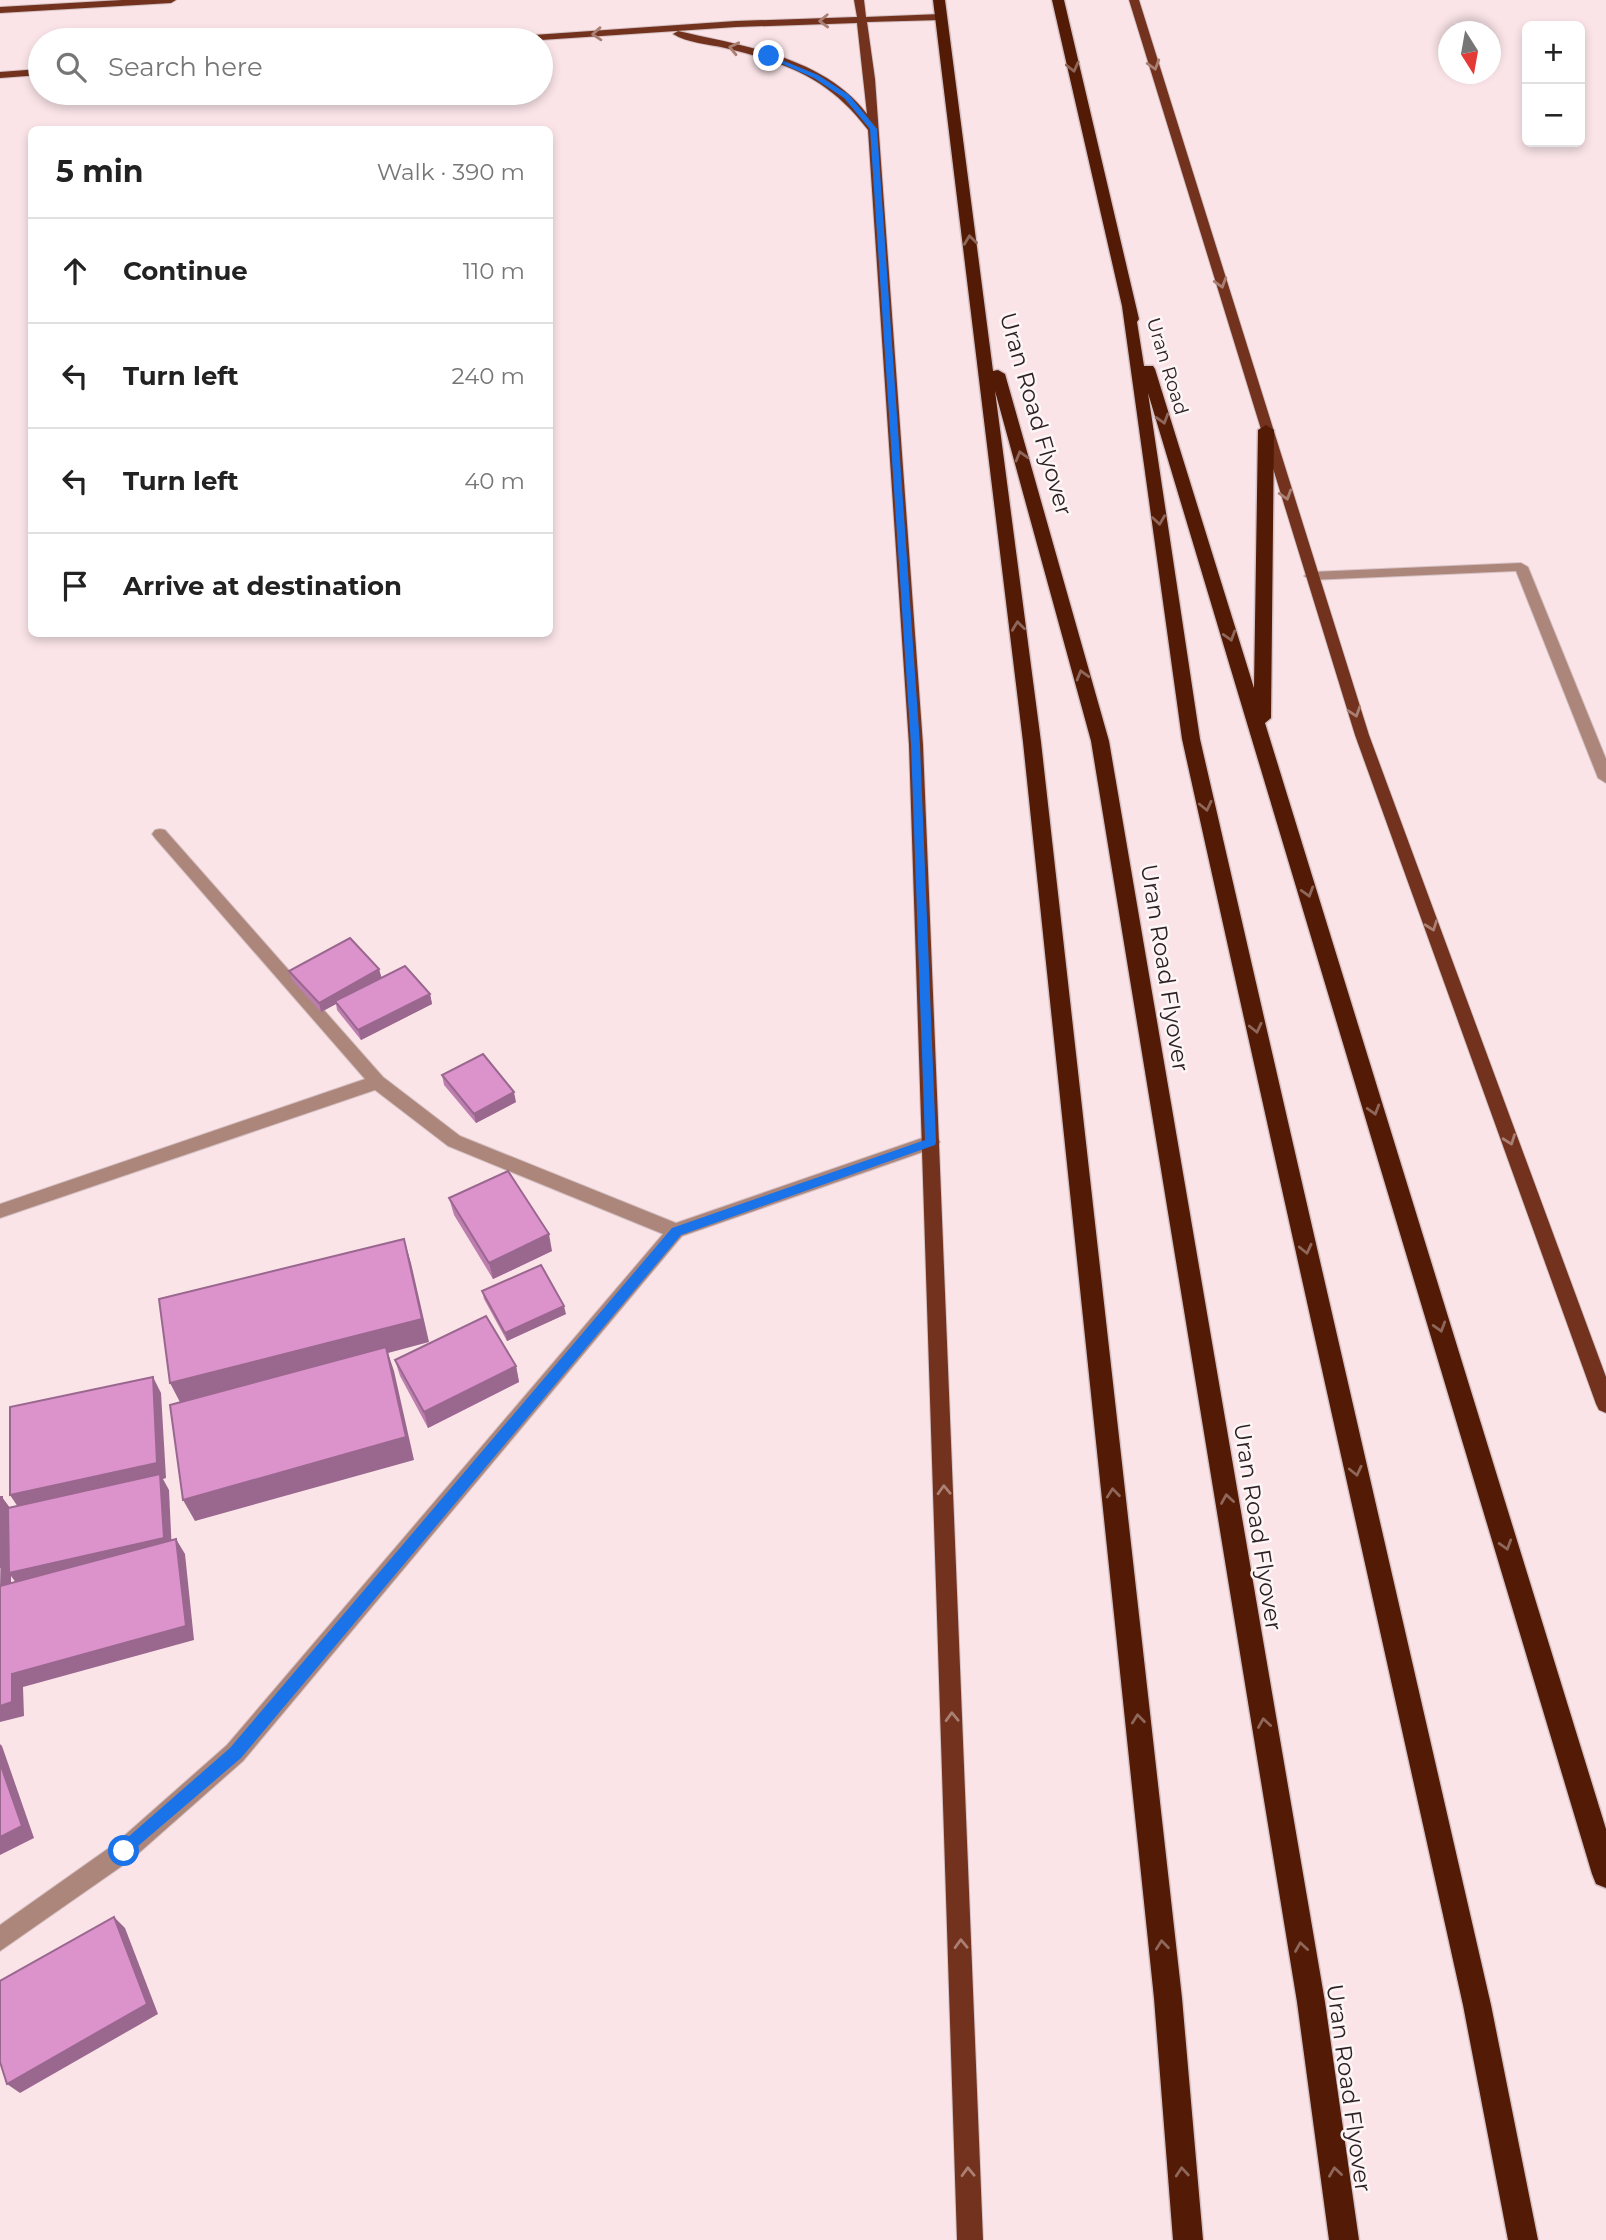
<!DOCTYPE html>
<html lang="en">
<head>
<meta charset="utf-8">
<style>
	:root { --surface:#fff; --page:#f2f2f2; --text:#222; --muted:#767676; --line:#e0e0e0 }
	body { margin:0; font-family:Montserrat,sans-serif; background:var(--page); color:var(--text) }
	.controls { position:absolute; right:21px; top:21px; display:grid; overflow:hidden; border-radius:10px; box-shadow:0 4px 10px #0003 }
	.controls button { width:63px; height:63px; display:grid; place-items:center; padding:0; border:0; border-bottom:2px solid var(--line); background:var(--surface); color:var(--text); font:35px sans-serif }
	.compass { position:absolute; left:1438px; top:21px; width:63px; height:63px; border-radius:50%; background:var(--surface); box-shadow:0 4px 10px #0003; rotate:169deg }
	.stop { position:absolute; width:21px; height:21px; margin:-16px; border:5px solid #1a73e8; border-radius:50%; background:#fff }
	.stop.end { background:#1a73e8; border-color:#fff; box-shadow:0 2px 7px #0008 }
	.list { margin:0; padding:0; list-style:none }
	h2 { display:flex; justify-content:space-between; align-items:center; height:91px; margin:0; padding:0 28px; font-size:30px }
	h2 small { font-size:23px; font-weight:400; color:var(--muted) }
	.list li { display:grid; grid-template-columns:46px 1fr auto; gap:21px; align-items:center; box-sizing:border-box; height:105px; padding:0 28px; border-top:2px solid var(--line) }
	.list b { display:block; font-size:26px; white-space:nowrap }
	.list em { font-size:23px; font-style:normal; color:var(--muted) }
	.icon { flex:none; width:38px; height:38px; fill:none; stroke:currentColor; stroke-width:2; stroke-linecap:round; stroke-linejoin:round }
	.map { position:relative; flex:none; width:1606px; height:2240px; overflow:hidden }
	.search { position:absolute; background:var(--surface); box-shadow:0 4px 10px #0003; left:28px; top:28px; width:525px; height:77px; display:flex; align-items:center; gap:18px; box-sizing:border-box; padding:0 24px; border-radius:38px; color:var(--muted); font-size:26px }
	.panel { position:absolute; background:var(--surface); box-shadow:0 4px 10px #0003; left:28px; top:126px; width:525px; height:511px; border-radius:10px }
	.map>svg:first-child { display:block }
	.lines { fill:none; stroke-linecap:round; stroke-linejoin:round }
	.minor-casing { stroke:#d5c1c5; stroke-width:2 }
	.major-casing { stroke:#d5c1c5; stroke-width:2 }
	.highway-casing { stroke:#d5c1c5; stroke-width:3 }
	.minor { fill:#ac867a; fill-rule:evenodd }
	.major { fill:#72321d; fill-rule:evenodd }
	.highway { fill:#531a05; fill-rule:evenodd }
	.wall { fill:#bd7eaf }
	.shaded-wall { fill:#9a678f }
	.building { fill:#dc93cc; stroke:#9a678f; stroke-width:2 }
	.oneway { stroke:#aa8074 }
	.oneway2 { stroke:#8e675a }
	.route { fill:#1a73e8 }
	.labels { text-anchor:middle; stroke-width:5; stroke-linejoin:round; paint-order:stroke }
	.far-street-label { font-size:19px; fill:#2e2124; stroke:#fdf6f7 }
	.street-label { font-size:23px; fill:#2e2124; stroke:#fdf6f7 }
</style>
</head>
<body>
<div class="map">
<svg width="1606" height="2240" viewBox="0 0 1606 2240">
	<rect width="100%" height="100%" fill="#fae4e8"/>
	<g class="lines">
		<g class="minor-casing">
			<g id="minor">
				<path d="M1521 563 1528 567 1606 759V783L1598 778 1516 571 1311 580 1304 576 1311 572Z"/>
				<path d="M160 829 165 830 383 1077 460 1136 676 1223 931 1135 937 1137 940 1142 937 1147 682 1236 243 1761 132 1859 0 1951V1925L116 1843 227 1745 663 1234 448 1146 375 1090 0 1218V1204L365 1079 155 838 152 834 155 830Z"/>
			</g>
		</g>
		<g class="major-casing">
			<g id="major">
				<path d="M122 0H176L171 3 0 13V7Z"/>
				<path d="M854 0H864L866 17 941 14 946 17 941 20 867 22 875 79 923 745 983 2240H957L909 745 868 130C829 78 787 63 725 48 709 44 687 43 673 34L678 31C743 46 824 57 867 114L857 23 736 27 541 40H498L503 37 736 21 857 17Z"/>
				<path d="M1129 0H1139L1369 735 1606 1377V1413L1599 1410 1596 1404 1355 735Z"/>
				<path d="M40 69V75L0 78V72Z"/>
			</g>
		</g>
		<g class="highway-casing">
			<g id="highway">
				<path d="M933 0H945L993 371 998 370 1005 374 1109 741 1325 2002 1359 2240H1329L1297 2002 1091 741 995 391 1041 742 1182 1998 1203 2240H1173L1154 1998 1023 742Z"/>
				<path d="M1052 0H1064L1139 319 1137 322 1144 366H1153L1155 369 1254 688 1258 430 1266 425 1274 430 1271 718 1265 723 1606 1829V1888L1596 1884 1592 1874 1148 393 1200 739 1491 2005 1538 2240H1508L1463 2005 1182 739 1122 306Z"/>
			</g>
		</g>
		<use href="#minor" class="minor"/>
		<use href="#major" class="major"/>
		<use href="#highway" class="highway"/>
	</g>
	<g class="wall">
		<path d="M379 969 381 978 430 994 432 1004 361 1040 337 1010 336 1004 321 1012 292 980 289 971Z"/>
		<path d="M442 1075 516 1102 476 1123 444 1085Z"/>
		<path d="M449 1198 552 1251 493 1279 454 1215Z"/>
		<path d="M482 1291 566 1314 507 1341 484 1299Z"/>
		<path d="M395 1360 516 1366 519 1382 428 1428 400 1376Z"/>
	</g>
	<g class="shaded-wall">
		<path d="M379 969 382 979 335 1001 336 1004 321 1012 319 1003Z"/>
		<path d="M430 994 432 1004 361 1040 358 1030Z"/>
		<path d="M514 1092 516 1102 476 1123 474 1114Z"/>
		<path d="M549 1234 552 1251 493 1279 489 1263Z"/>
		<path d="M404 1239 411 1263 429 1342 388 1353 394 1371 414 1460 195 1521 183 1500 182 1406 170 1383Z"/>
		<path d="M564 1306 566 1314 507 1341 505 1333Z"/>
		<path d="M516 1366 519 1382 428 1428 424 1412Z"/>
		<path d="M153 1377 161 1393 166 1478 163 1479 169 1490 172 1553 20 1588 11 1576V1586L0 1589 2 1497 13 1512 20 1510 10 1495Z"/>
		<path d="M176 1539 185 1554 194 1640 23 1687 24 1716 0 1722V1706L12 1674Z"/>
		<path d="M0 1744 2 1746 34 1838 0 1855Z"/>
		<path d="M114 1917 125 1928 158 2014 20 2093 7 2084Z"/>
	</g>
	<g class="building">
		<path d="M350 938 379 969 319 1003 289 971Z"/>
		<path d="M405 966 430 994 358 1030 335 1001Z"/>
		<path d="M483 1054 514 1092 474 1114 442 1075Z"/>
		<path d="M508 1171 549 1234 489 1263 449 1198Z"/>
		<path d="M404 1239 422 1319 170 1383 159 1299Z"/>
		<path d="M541 1265 564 1306 505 1333 482 1291Z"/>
		<path d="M486 1316 516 1366 424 1412 395 1360Z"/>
		<path d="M386 1347 406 1437 183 1500 170 1405Z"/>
		<path d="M153 1377 157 1463 10 1495V1407Z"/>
		<path d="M160 1474 164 1538 9 1573 8 1508Z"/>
		<path d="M0 1497H2L0 1568Z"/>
		<path d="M176 1539 186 1626 12 1674V1702L0 1706V1586Z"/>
		<path d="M0 1763 22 1826 0 1837Z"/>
		<path d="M114 1917 147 2004 7 2084 0 2062V1981Z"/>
	</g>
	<defs><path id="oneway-chevron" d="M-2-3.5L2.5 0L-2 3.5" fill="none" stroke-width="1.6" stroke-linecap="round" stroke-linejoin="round" transform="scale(1.75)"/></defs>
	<g class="oneway">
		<use href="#oneway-chevron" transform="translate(824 21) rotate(178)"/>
		<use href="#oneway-chevron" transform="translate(597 34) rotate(176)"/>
		<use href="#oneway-chevron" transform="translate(734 48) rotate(-167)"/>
		<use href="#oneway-chevron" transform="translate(1154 65) rotate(73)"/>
		<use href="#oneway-chevron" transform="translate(1221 283) rotate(73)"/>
		<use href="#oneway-chevron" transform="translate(1286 495) rotate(73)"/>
		<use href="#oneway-chevron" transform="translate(1355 712) rotate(72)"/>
		<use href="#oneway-chevron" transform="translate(1432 926) rotate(70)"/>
		<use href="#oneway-chevron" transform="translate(1510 1140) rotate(70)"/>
		<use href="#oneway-chevron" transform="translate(944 1490) rotate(-92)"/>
		<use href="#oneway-chevron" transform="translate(952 1717) rotate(-92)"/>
		<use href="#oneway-chevron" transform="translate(961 1944) rotate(-92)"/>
		<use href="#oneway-chevron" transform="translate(968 2172) rotate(-92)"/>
	</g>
	<g class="oneway2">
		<use href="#oneway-chevron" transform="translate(1073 67) rotate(77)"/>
		<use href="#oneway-chevron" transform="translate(970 240) rotate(-97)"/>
		<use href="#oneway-chevron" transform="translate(1163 419) rotate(73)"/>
		<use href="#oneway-chevron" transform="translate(1021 456) rotate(-106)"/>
		<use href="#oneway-chevron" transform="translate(1159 520) rotate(82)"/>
		<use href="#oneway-chevron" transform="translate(1018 626) rotate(-97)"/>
		<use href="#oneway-chevron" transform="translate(1230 636) rotate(73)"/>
		<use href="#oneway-chevron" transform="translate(1082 675) rotate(-106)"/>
		<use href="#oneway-chevron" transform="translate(1206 806) rotate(77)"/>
		<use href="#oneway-chevron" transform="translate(1308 892) rotate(73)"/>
		<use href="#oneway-chevron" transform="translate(1256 1028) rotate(77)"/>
		<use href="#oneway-chevron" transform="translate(1374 1110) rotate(73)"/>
		<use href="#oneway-chevron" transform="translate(1306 1249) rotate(77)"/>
		<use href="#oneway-chevron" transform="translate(1440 1327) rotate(73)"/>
		<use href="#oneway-chevron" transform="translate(1356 1471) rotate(77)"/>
		<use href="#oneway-chevron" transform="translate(1113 1493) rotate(-96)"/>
		<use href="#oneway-chevron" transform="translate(1227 1499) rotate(-99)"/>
		<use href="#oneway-chevron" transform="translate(1506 1545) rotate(73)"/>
		<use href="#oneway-chevron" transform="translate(1138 1719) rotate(-96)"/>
		<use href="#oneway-chevron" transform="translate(1264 1723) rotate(-99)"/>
		<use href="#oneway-chevron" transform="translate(1162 1945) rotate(-96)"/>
		<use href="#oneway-chevron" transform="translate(1301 1947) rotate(-99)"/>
		<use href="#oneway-chevron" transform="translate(1182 2172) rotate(-95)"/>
		<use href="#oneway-chevron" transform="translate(1335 2172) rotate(-98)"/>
	</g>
	<path class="route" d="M767 54 818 75 849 95 877 129 920 745 936 1142 935 1145 681 1235 241 1758 124 1858 119 1856 117 1851 119 1845 230 1748 672 1228 925 1140 911 745 870 129 844 98 814 78 767 57Z"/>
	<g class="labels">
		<g class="far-street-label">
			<text transform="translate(1168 366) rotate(73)" y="7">Uran Road</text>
		</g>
		<g class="street-label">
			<text transform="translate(1036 414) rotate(74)" y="8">Uran Road Flyover</text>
			<text transform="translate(1165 968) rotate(81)" y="8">Uran Road Flyover</text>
			<text transform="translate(1258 1527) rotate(81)" y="8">Uran Road Flyover</text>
			<text transform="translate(1349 2088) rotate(82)" y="8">Uran Road Flyover</text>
		</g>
	</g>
</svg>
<div class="controls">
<button>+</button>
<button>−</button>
</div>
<svg class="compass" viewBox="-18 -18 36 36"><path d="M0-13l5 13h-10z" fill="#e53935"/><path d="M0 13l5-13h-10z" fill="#767676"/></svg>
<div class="stop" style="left:124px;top:1851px"></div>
<div class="stop end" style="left:769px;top:56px"></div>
<div class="search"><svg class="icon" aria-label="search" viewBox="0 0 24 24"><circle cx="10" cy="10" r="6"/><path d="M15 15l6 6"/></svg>Search here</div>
<section class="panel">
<h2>5 min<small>Walk · 390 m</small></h2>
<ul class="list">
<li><svg class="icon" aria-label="ahead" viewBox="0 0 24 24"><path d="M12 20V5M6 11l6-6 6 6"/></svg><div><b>Continue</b></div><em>110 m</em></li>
<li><svg class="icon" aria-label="left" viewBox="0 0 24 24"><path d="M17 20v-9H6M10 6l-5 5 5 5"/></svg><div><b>Turn left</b></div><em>240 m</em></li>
<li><svg class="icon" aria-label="left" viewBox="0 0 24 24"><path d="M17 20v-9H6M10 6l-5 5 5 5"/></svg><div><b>Turn left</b></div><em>40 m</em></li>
<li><svg class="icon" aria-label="arrive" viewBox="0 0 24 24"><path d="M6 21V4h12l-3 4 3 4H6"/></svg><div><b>Arrive at destination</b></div></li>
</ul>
</section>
</div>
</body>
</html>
